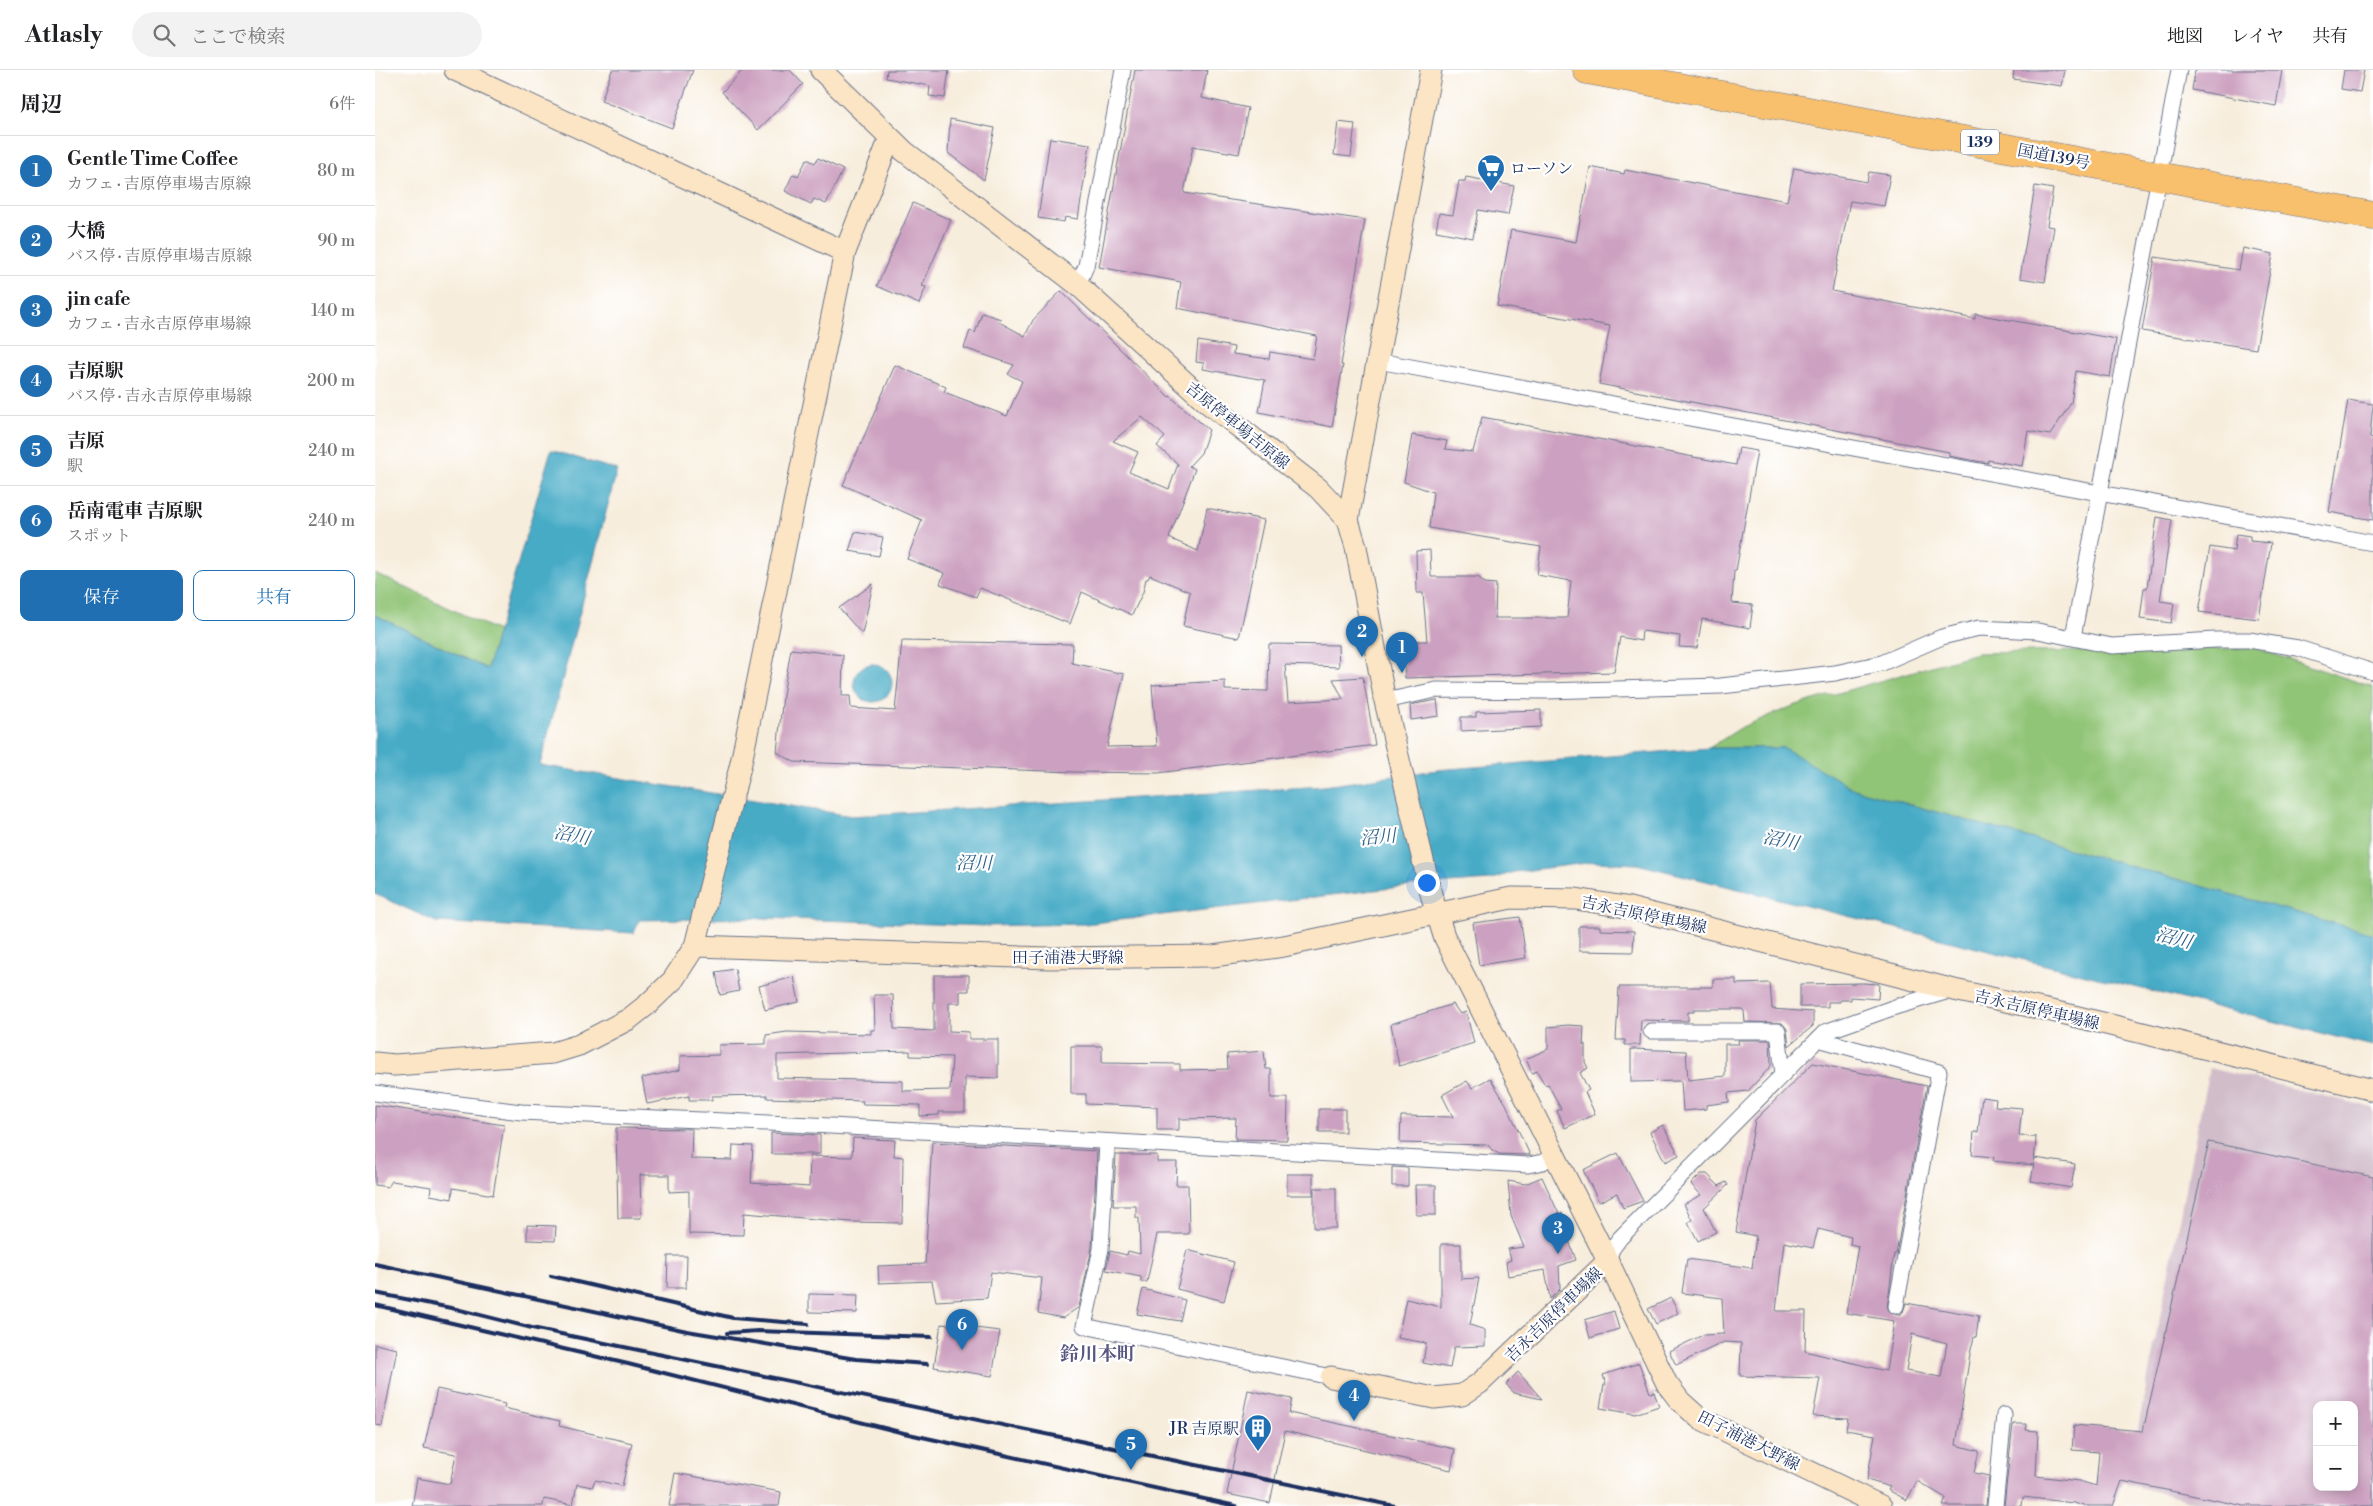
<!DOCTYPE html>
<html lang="ja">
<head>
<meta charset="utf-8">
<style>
	:root { --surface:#fff; --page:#f2f2f2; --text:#202124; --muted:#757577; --line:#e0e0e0; --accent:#1f6fb2 }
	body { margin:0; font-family:"Libre Bodoni","Noto Serif JP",serif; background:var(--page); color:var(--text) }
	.controls { position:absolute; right:15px; bottom:15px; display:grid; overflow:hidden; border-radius:10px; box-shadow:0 2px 12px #0003 }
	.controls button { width:45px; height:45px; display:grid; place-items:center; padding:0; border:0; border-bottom:1px solid var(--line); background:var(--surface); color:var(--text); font:25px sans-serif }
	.you { position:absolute; left:1051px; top:812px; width:18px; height:18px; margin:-12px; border:4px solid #fff; border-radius:50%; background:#1a73e8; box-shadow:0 0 0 8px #1a73e833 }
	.badge { display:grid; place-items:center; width:32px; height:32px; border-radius:50%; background:var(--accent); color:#fff; font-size:16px; font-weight:700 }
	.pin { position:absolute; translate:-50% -41px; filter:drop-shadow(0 1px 2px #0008) }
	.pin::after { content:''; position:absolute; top:26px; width:18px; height:15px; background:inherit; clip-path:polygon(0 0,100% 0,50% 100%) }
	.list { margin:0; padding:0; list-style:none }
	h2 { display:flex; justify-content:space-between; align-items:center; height:65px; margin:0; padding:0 20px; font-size:21px }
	h2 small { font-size:16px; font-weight:400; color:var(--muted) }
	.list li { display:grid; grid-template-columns:32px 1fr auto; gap:15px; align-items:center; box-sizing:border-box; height:70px; padding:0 20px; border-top:1px solid var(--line) }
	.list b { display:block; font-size:19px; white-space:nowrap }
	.list p { margin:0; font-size:16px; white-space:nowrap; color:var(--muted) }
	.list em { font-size:16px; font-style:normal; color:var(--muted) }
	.actions { display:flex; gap:10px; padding:15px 20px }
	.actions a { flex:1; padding:11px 0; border:1px solid var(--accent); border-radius:10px; text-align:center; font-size:18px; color:var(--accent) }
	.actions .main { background:var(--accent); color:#fff }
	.icon { flex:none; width:28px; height:28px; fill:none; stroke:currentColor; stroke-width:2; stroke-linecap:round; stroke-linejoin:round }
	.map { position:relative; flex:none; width:1998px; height:1436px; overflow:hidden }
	header { display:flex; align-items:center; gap:30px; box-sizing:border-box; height:70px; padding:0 25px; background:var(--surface); border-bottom:1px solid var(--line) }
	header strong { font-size:24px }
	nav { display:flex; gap:28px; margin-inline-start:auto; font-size:18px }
	.search { width:350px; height:45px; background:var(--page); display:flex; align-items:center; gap:12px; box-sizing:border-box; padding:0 18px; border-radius:28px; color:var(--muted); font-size:19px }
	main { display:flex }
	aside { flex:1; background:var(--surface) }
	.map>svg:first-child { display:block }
	.industrial { fill:#d1bdca; fill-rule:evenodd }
	.green { fill:#90c476; stroke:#567a6a }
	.water { fill:#47abc6; stroke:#316d92 }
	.building { fill:#cca0c0; fill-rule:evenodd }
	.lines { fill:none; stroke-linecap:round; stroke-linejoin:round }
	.street-casing { stroke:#68728a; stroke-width:17 }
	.secondary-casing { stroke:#68728a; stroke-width:23 }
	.highway-casing { stroke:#68728a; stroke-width:29 }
	.street { stroke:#fff; stroke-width:15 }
	.secondary { stroke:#fce5c4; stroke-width:21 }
	.highway { stroke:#f8bf6c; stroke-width:28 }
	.rail { stroke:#1b2f5e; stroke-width:4 }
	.labels { text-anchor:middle; stroke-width:4.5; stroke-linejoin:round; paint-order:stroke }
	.shield { fill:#fff; stroke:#5f6d8e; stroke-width:1 }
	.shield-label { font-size:15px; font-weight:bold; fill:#1b2f5e }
	.street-label { font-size:16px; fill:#1b2f5e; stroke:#fff }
	.poi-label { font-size:16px; fill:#1b2f5e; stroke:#fff; text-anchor:start }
	.water-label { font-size:18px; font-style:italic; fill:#2d6188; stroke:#fff }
	.quarter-label { font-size:19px; font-weight:bold; fill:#595780; stroke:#fff }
</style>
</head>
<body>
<header>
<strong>Atlasly</strong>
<div class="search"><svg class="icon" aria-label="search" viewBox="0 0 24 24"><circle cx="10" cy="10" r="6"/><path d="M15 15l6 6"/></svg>ここで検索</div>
<nav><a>地図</a><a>レイヤ</a><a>共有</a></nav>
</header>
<main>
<aside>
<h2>周辺<small>6件</small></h2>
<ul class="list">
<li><span class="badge">1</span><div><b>Gentle Time Coffee</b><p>カフェ · 吉原停車場吉原線</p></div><em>80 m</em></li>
<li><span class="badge">2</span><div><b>大橋</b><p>バス停 · 吉原停車場吉原線</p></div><em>90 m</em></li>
<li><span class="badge">3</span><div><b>jin cafe</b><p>カフェ · 吉永吉原停車場線</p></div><em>140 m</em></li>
<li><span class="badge">4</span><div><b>吉原駅</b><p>バス停 · 吉永吉原停車場線</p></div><em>200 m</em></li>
<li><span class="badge">5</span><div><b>吉原</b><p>駅</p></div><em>240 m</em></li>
<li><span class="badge">6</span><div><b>岳南電車 吉原駅</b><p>スポット</p></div><em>240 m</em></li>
</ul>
<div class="actions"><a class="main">保存</a><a>共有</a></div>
</aside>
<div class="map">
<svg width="1998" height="1436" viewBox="0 0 1998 1436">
	<rect width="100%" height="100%" fill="#fff"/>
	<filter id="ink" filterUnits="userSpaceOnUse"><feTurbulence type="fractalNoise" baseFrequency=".02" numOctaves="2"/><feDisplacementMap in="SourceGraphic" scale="10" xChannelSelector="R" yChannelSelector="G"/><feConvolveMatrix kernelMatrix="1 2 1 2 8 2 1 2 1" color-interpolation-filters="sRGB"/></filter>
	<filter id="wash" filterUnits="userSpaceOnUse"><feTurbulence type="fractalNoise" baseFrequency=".0096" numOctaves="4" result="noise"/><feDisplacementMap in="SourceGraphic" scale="20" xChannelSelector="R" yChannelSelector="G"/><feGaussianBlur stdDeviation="1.12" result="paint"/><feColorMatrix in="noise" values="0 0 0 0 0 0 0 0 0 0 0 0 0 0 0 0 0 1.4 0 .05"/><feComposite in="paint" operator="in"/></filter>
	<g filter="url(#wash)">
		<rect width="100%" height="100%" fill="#f7eddc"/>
		<path class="industrial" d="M1834 998 1998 1038V1436H1835L1752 1414ZM1942 1335H1979V1417H1942Z"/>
		<g class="green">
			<path d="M0 503 123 561 112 599 0 545Z"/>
			<path d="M1880 578 1998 617V864L1479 719 1409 678H1334L1367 657 1418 636 1602 583Z"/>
		</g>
		<g class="water">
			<path d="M176 380 242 400 165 695 477 746 949 716 1062 700 1334 678H1409L1479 719 1998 864V976L1262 794 1220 792 1139 802 1115 810 1034 816 710 854 611 856 389 848 264 850 259 863 61 852 0 824V545L112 599Z"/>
			<circle cx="498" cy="613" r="19"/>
		</g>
		<g id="blocks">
			<g class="building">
				<path d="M237 0H318L297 58 226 31Z"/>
				<path d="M368 0H415L428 14 383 60 347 22Z"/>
				<path d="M512 0H574L570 28 554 26 555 16 511 8Z"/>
				<path d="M760 0H832L827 28 873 38 864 84 818 76 809 123 990 150 966 295H968L957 357 884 342 890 310 828 299 829 293 821 292 823 271 859 277 858 284 894 289 895 282 938 289 942 266 802 238 806 212 724 197Z"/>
				<path d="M1639 0H1690L1687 16 1638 9Z"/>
				<path d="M1820 0H1907L1901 36 1817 20Z"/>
				<path d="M1969 0H1989L1985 22 1966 19Z"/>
				<path d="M575 49 620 58 609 110 573 83Z"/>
				<path d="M963 52 980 54 976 87 959 85Z"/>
				<path d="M675 68 715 74 703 149 690 147 689 152 663 148Z"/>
				<path d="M443 88 468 100 451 134 439 129 436 134 410 121 418 104 423 106 432 89 440 93Z"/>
				<path d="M1215 97 1249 104 1250 100 1412 131 1419 98 1492 112 1494 102 1515 105 1509 136 1475 131 1457 221 1600 249V244L1741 269 1735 307 1701 301 1696 333 1675 365 1653 361 1647 396 1613 390V393L1574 386V382L1224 314 1235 256 1122 236 1136 160 1201 172Z"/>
				<path d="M1091 107 1139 116 1133 145 1103 140 1098 168 1061 161 1064 143 1078 145 1084 111H1090Z"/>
				<path d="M1660 116 1678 119 1672 156 1679 157 1670 212 1645 208Z"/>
				<path d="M538 133 576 150 547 216 551 217 544 234 502 216Z"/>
				<path d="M1868 178 1898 184 1881 279 1767 261 1780 187 1864 200Z"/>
				<path d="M686 221 794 327 795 326 834 360 826 383 814 396 820 399 794 468 823 481 832 438 889 450 864 568 808 556 815 522 775 505 773 509H771L768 522 757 545 707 522 695 554 605 518 601 527 565 514 569 503 532 489 547 450 468 415 520 295 571 317 569 322 632 346 647 311 633 304 639 295 589 278 595 261 600 263 607 243 626 249 624 252 650 266 658 250ZM767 347 790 367 782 376 803 394 794 419 754 402 763 382 738 371Z"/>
				<path d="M1973 330 1998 334 1995 368 1998 369V450L1954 442Z"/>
				<path d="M1107 347 1361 395 1364 378 1382 381 1361 501H1359L1357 533 1378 535 1375 558 1327 549 1322 578 1304 577 1305 566 1267 561 1266 571 1245 567 1239 602 1030 608 1028 571H1052L1048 523H1042L1041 481 1055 480 1056 507H1103L1110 513 1121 514 1120 548H1192L1196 511 1162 505 1166 477 1054 458 1058 422 1029 412 1037 365 1072 371 1070 379 1098 382Z"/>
				<path d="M1782 447 1797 450 1785 531 1799 533 1796 553 1765 549 1769 518H1772Z"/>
				<path d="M480 462 508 467 504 486 474 481Z"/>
				<path d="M1861 464 1875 466V471L1896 473 1884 549 1824 542 1835 477 1859 481Z"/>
				<path d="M498 514 487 564 464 538Z"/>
				<path d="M527 571 698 574 697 593 749 604 732 677 782 676 777 615 850 611V620L893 621 894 574 963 575 964 597 910 595 913 632 968 629 958 609 988 607 1000 675 783 703 700 702 419 692 402 682 408 625 416 579 468 585 467 626H475L476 638 520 641Z"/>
				<path d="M1062 630 1064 646 1036 650 1035 635Z"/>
				<path d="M1166 640V657L1086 661V647H1101V642Z"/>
				<path d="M1145 847 1151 888 1104 895 1098 853Z"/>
				<path d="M1204 856H1225V860L1259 861 1258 882 1204 881Z"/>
				<path d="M360 899 364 921 345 925 341 902Z"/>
				<path d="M559 905H594V921H585V933H574V961L594 962V969H623V1008L590 1007V1042H564V1045L545 1046V1035L487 1034 488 1031 392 1028V1025L337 1026V1030H314V1026L272 1034 267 1008 305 1000V986L344 985V975L391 974V965L412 962 496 964V960H500L499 925H518L519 959 559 961ZM535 981V986L577 987 575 1020 528 1021V1011L402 1008V985Z"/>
				<path d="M419 907 424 932 390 940 384 916Z"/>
				<path d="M1338 909H1361V914L1395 913 1397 939 1438 942V956L1414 976 1412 959 1407 953 1370 952 1369 941 1367 939H1319V942H1313V951L1266 950 1265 975H1250V970H1241L1244 917H1338Z"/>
				<path d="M1488 913 1504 914 1503 929 1476 927V930H1465V932H1453V937H1425V914Z"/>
				<path d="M1078 934 1085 944 1091 942 1099 973 1024 996 1016 954Z"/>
				<path d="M1193 955 1209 956 1208 975 1210 974V992L1213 998 1205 1003 1214 1020 1210 1022 1220 1044 1190 1058 1182 1041 1186 1039 1173 1014 1170 1015 1162 1001 1157 1003 1151 989 1173 979V957Z"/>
				<path d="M1363 970H1395L1396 996 1373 1021 1353 1023 1354 1032 1331 1035V1039L1308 1041 1306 1011 1256 1012V979L1311 981 1313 1010 1350 1006V974H1364Z"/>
				<path d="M696 976H727V993L805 994V1000L853 999 852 984 889 981 891 999H896V1028H913L912 1070 860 1069 861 1048 804 1049V1060H782V1037L711 1034V1024H696Z"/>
				<path d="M1438 993 1552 1016 1521 1184H1519L1512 1239 1515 1243 1524 1245 1528 1242 1531 1233 1604 1246 1601 1267H1599L1595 1284 1581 1375 1604 1381 1599 1403 1614 1406 1611 1436H1568L1571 1428 1542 1411 1532 1430 1513 1420 1515 1417 1492 1410 1500 1365 1471 1360 1473 1348 1438 1346 1445 1308 1365 1306 1366 1273 1349 1272 1301 1295 1294 1281 1328 1265 1349 1264 1347 1228 1307 1223 1312 1189 1377 1198 1381 1166 1361 1162 1380 1050ZM1443 1159 1476 1167 1475 1174 1483 1176 1471 1243 1519 1251 1511 1301 1430 1281 1431 1241H1401L1409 1172 1438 1178ZM1537 1264 1572 1273 1566 1307 1531 1301Z"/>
				<path d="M1115 1008 1131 1034 1155 1085 1124 1084 1117 1080 1113 1075 1025 1073 1026 1046 1078 1047 1067 1025 1092 1011 1097 1018Z"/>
				<path d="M1607 1027 1621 1029 1620 1036 1647 1038 1644 1066 1661 1067 1659 1095 1618 1091 1619 1087 1597 1085 1599 1062H1603Z"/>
				<path d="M0 1035 129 1055 118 1125 78 1118 77 1129 55 1125 56 1117 17 1111 13 1117 0 1115Z"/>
				<rect x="944" y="1039" width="26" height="23"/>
				<path d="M1288 1055 1304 1085 1290 1092 1275 1062Z"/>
				<path d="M241 1058 317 1059 316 1089 357 1090 358 1075 378 1076 376 1113 434 1117 435 1086 477 1087 478 1068 520 1070 519 1086 528 1087 527 1153 476 1152 369 1143 368 1165 314 1164V1121L294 1122V1105H265L266 1148H243Z"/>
				<path d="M396 1063 445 1065V1084H396Z"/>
				<path d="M557 1072 722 1081 717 1178 704 1237 688 1248 663 1243 667 1208 616 1202 612 1228 561 1231 557 1211 504 1213 503 1196 550 1194Z"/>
				<path d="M1834 1072 1998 1107V1436H1869L1747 1411 1738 1436H1709L1699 1433 1648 1427 1647 1436H1629L1638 1354H1652L1651 1360 1663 1361 1661 1406 1704 1411 1721 1416 1724 1382 1697 1380 1699 1355 1768 1361ZM1942 1335H1979V1417H1942Z"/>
				<path d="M1243 1083 1268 1131 1248 1138 1242 1123 1224 1132 1208 1100Z"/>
				<path d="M741 1085H782V1092H802L801 1115H813L814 1164H782L772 1212H766V1207L731 1200 735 1181 752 1185 753 1181 765 1184 764 1148H761V1136H738Z"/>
				<path d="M1660 1088 1700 1094 1696 1118 1656 1111Z"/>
				<path d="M1017 1097 1033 1098V1116H1017Z"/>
				<rect x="912" y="1104" width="26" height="21"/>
				<path d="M1326 1104H1332L1344 1116 1351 1112 1353 1115 1329 1138 1341 1162 1323 1171 1313 1152 1317 1150 1309 1134 1326 1125 1316 1114Z"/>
				<path d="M1167 1107 1184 1144 1187 1143 1195 1161 1191 1163 1201 1190 1184 1196 1185 1219 1175 1229 1170 1200 1133 1206 1131 1192 1136 1190 1133 1179 1149 1177 1136 1146 1133 1111 1150 1114Z"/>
				<path d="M1040 1115H1061V1145H1041Z"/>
				<rect x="939" y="1118" width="22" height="40"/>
				<path d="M152 1155 181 1156 180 1171 152 1170Z"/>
				<path d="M1066 1174H1086V1209L1104 1208 1095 1255 1110 1260V1276L1079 1277 1075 1298 1048 1293 1051 1273 1023 1268 1031 1229 1066 1237Z"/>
				<path d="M812 1180 859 1192 849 1231 802 1219Z"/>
				<path d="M293 1186H312L311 1218H292Z"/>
				<path d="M768 1219 810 1230 805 1251 762 1244Z"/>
				<path d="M434 1224 483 1225 482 1243 434 1242Z"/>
				<path d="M1296 1228 1303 1243 1281 1254 1273 1239Z"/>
				<path d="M1239 1241 1244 1259 1215 1268 1210 1250Z"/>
				<path d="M566 1254 625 1261 617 1306 559 1297Z"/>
				<path d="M0 1274 22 1279 7 1356 0 1355Z"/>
				<path d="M1264 1293 1275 1323 1279 1322 1284 1336 1260 1344 1225 1338 1229 1315H1231L1228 1305Z"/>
				<path d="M1143 1302 1167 1329 1139 1323 1131 1314Z"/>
				<path d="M62 1319 130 1334 129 1338 185 1351 184 1356 257 1373 247 1416 220 1410 217 1417 202 1414 198 1435 169 1429 168 1436H37L42 1408 75 1414 81 1384 49 1378Z"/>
				<path d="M873 1320 917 1329 914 1343 1080 1379 1076 1400 910 1361 895 1433 852 1424Z"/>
				<path d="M300 1403 406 1422 404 1436H294Z"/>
			</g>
		</g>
	</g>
	<g filter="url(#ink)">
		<use href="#blocks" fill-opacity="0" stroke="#68728a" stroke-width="1"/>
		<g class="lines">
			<g class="street-casing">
				<g id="street">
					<path d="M703 215 711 196 748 0"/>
					<path d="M1003 291 1998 473"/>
					<path d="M1698 567 1804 0"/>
					<path d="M1010 631 1061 620 1171 621 1346 616 1460 603 1507 593 1567 567 1604 558 1663 561 1737 576 1840 570H1874L1923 578 1998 602"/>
					<path d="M1276 961H1403L1408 1004"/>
					<path d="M1443 969 1564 1002 1521 1236"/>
					<path d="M0 1023 146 1042 437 1055 1153 1095 1168 1092 1179 1084"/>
					<path d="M732 1073 726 1179 709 1256 956 1307"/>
					<path d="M1233 1191 1237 1179 1245 1168 1450 962 1523 936 1577 920"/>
					<path d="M1620 1436 1629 1345"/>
				</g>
			</g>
			<g class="secondary-casing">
				<g id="secondary">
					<path d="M80 0 470 182"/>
					<path d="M446 0 529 81 703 215 834 334 943 418 973 450 981 477 1010 631 1056 824 1069 866 1233 1191 1292 1314 1305 1331 1324 1348 1506 1436"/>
					<path d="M973 450 1056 0"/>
					<path d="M320 876 675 888 838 886 909 876 1136 828 1201 829 1250 837 1579 920 1695 945 1998 1020"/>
					<path d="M0 993 20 995 178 983 204 975 254 949 273 934 298 910 320 876 366 693 470 182 515 68"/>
					<path d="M956 1307 1059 1328 1087 1325 1105 1313 1233 1191"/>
				</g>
			</g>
			<g class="highway-casing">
				<path id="highway" d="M1212 0 1998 146"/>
			</g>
			<use href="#street" class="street"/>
			<use href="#secondary" class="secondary"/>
			<use href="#highway" class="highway"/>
			<g class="rail">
				<path d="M0 1194 312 1261 481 1289 552 1294"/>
				<path d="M176 1206 358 1248 433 1254"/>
				<path d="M0 1223 81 1239 157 1258 1020 1436"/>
				<path d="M0 1235 253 1294 529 1363 861 1436"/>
				<path d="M352 1263 383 1261 556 1267"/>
			</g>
		</g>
	</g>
	<defs>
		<g id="supermarket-pin" transform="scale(1.4375)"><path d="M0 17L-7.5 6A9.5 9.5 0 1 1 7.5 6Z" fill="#1f6fb2" stroke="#fff"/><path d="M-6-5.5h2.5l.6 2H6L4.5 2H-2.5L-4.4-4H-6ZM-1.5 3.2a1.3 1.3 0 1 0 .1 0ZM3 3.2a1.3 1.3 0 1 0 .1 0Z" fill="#fff"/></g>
		<g id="building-pin" transform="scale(1.4375)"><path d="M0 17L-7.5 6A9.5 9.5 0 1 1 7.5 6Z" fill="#1f6fb2" stroke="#fff"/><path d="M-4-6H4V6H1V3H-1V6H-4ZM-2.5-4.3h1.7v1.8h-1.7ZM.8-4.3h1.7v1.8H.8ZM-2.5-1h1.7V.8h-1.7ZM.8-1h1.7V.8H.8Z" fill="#fff"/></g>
	</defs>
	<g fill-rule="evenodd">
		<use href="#supermarket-pin" x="1116" y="98"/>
		<use href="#building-pin" x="883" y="1358"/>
	</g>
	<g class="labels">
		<rect class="shield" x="1586" y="59.5" width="38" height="25" rx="4"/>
		<g class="shield-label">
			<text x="1605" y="77">139</text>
		</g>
		<g class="street-label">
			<text transform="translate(1679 86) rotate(11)" y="6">国道139号</text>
			<text transform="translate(863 355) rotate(39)" y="6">吉原停車場吉原線</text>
			<text transform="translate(1269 844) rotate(12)" y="6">吉永吉原停車場線</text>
			<text x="693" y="893">田子浦港大野線</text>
			<text transform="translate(1662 939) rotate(13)" y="6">吉永吉原停車場線</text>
			<text transform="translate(1178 1244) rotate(-44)" y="6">吉永吉原停車場線</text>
			<text transform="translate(1374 1370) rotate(27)" y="6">田子浦港大野線</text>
		</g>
		<g class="poi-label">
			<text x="1135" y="104">ローソン</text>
			<text x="864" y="1364" text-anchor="end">JR 吉原駅</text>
		</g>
		<g class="water-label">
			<text transform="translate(197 765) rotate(11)" y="6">沼川</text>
			<text transform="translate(1003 767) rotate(-5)" y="6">沼川</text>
			<text transform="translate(1406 770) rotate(12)" y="6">沼川</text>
			<text x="599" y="799">沼川</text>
			<text transform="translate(1799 868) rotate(15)" y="6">沼川</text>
		</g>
		<g class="quarter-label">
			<text x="723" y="1290">鈴川本町</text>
		</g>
	</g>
</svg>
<div class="controls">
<button>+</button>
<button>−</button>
</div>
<div class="you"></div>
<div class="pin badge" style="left:1027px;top:603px">1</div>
<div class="pin badge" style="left:987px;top:587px">2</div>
<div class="pin badge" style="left:1183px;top:1184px">3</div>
<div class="pin badge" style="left:979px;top:1351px">4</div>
<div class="pin badge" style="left:756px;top:1400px">5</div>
<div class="pin badge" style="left:587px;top:1280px">6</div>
</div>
</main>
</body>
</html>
